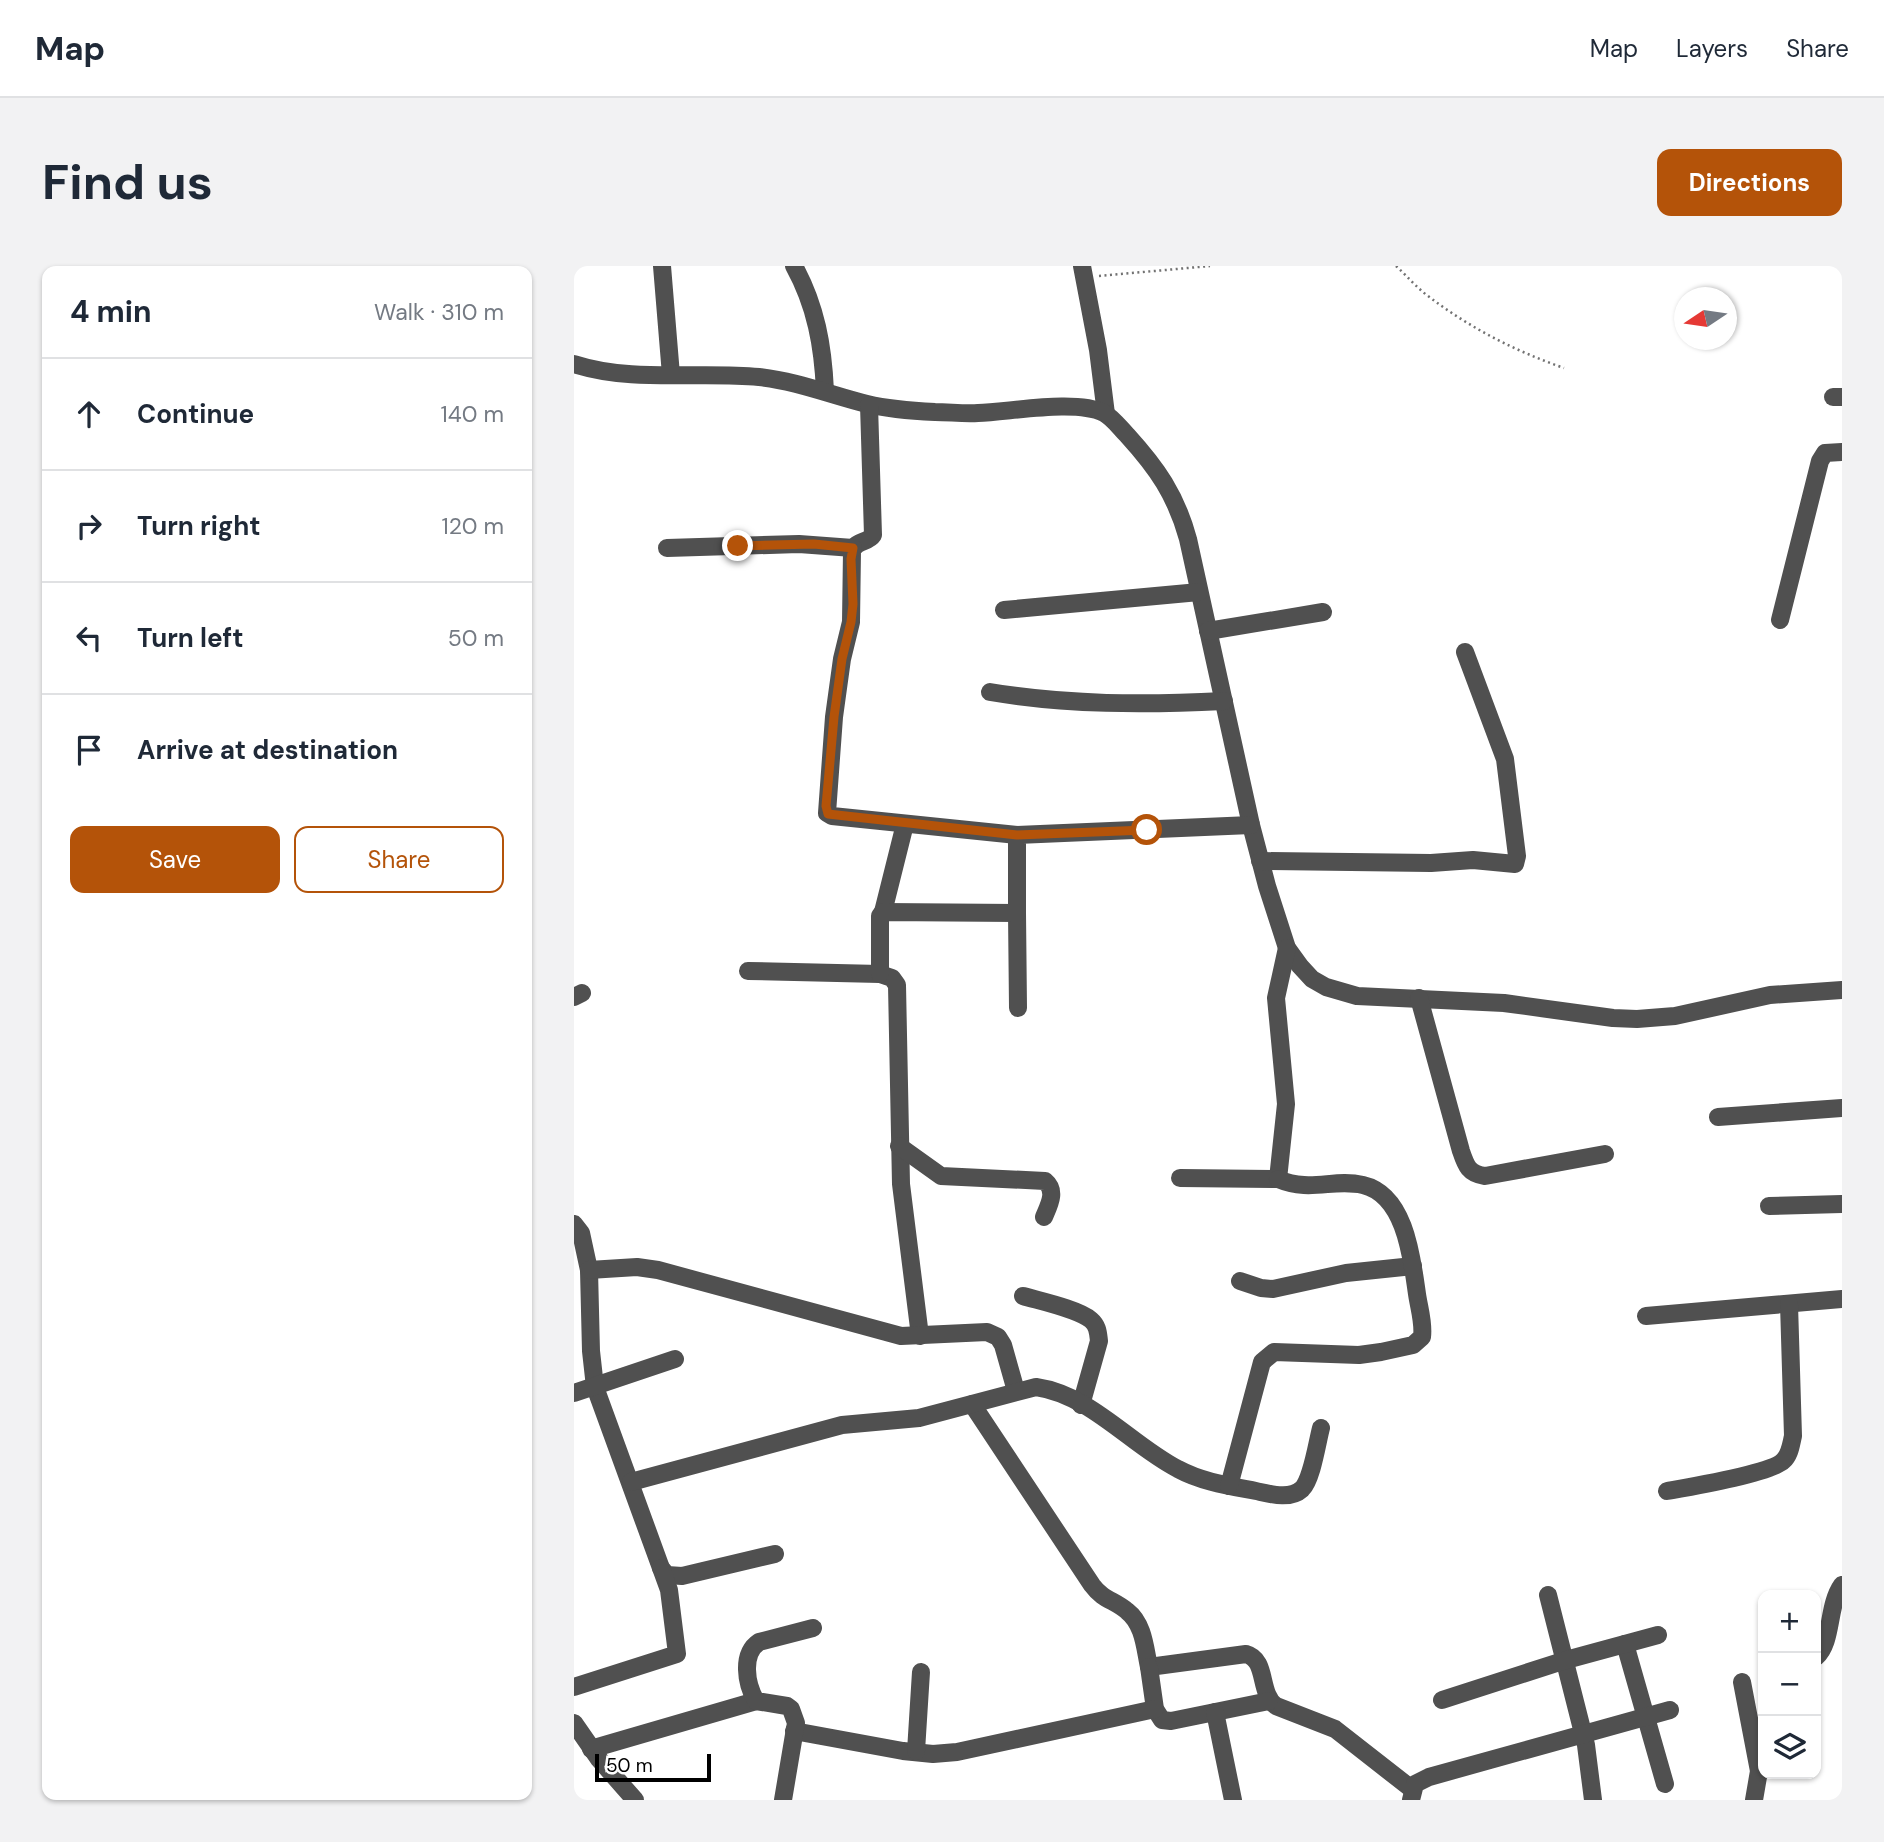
<!DOCTYPE html>
<html lang="en">
<head>
<meta charset="utf-8">
<style>
	:root { --surface:#fff; --page:#f2f2f3; --text:#1f2937; --muted:#747a83; --line:#e0e1e3; --accent:#b45309 }
	body { margin:0; font-family:"DM Sans",sans-serif; background:var(--page); color:var(--text) }
	.controls { position:absolute; right:21px; bottom:21px; display:grid; overflow:hidden; border-radius:14px; box-shadow:0 2px 5px #0004 }
	.controls button { width:63px; height:63px; display:grid; place-items:center; padding:0; border:0; border-bottom:2px solid var(--line); background:var(--surface); color:var(--text); font:35px sans-serif }
	.compass { position:absolute; left:1100px; top:21px; width:63px; height:63px; border-radius:50%; background:var(--surface); box-shadow:0 2px 5px #0004; rotate:257deg }
	.scale { position:absolute; left:21px; bottom:18px; width:116px; box-sizing:border-box; padding-left:7px; border:4px solid #000; border-top:0; font-size:19px; line-height:24px; white-space:nowrap; color:#000; -webkit-text-stroke:5px #fff; paint-order:stroke }
	.stop { position:absolute; width:21px; height:21px; margin:-16px; border:5px solid #b45309; border-radius:50%; background:#fff }
	.stop.end { background:#b45309; border-color:#fff; box-shadow:0 2px 7px #0008 }
	.list { margin:0; padding:0; list-style:none }
	h2 { display:flex; justify-content:space-between; align-items:center; height:91px; margin:0; padding:0 28px; font-size:30px }
	h2 small { font-size:23px; font-weight:400; color:var(--muted) }
	.list li { display:grid; grid-template-columns:46px 1fr auto; gap:21px; align-items:center; box-sizing:border-box; height:112px; padding:0 28px; border-top:2px solid var(--line) }
	.list b { display:block; font-size:26px; white-space:nowrap }
	.list em { font-size:23px; font-style:normal; color:var(--muted) }
	.actions { display:flex; gap:14px; padding:21px 28px }
	.actions a { flex:1; padding:16px 0; border:2px solid var(--accent); border-radius:14px; text-align:center; font-size:24px; color:var(--accent) }
	.actions .main { background:var(--accent); color:#fff }
	.icon { flex:none; width:38px; height:38px; fill:none; stroke:currentColor; stroke-width:2; stroke-linecap:round; stroke-linejoin:round }
	.map { position:relative; flex:none; width:1268px; height:1534px; overflow:hidden; border-radius:14px }
	header { display:flex; align-items:center; gap:42px; box-sizing:border-box; height:98px; padding:0 35px; background:var(--surface); border-bottom:2px solid var(--line) }
	header strong { font-size:33px }
	nav { display:flex; gap:38px; margin-inline-start:auto; font-size:24px }
	.intro { display:flex; align-items:center; justify-content:space-between; box-sizing:border-box; height:168px; padding:0 42px }
	h1 { margin:0; font-size:49px }
	.button { padding:18px 32px; border-radius:14px; background:var(--accent); color:#fff; font-size:24px; font-weight:700 }
	main { display:flex; gap:42px; padding:0 42px }
	aside { flex:1; background:var(--surface); border-radius:14px; box-shadow:0 2px 5px #0004 }
	.map>svg:first-child { display:block }
	.lines { fill:none; stroke-linecap:round; stroke-linejoin:round }
	.path { stroke:#727272; stroke-width:2.5; stroke-dasharray:2 3.5; stroke-linecap:butt }
	.minor { stroke:#505050; stroke-width:18 }
	.route { stroke:#b45309; stroke-width:9 }
</style>
</head>
<body>
<header>
<strong>Map</strong>
<nav><a>Map</a><a>Layers</a><a>Share</a></nav>
</header>
<div class="intro"><h1>Find us</h1><a class="button">Directions</a></div>
<main>
<aside>
<h2>4 min<small>Walk · 310 m</small></h2>
<ul class="list">
<li><svg class="icon" aria-label="ahead" viewBox="0 0 24 24"><path d="M12 20V5M6 11l6-6 6 6"/></svg><div><b>Continue</b></div><em>140 m</em></li>
<li><svg class="icon" aria-label="right" viewBox="0 0 24 24"><path d="M7 20v-9h11M14 6l5 5-5 5"/></svg><div><b>Turn right</b></div><em>120 m</em></li>
<li><svg class="icon" aria-label="left" viewBox="0 0 24 24"><path d="M17 20v-9H6M10 6l-5 5 5 5"/></svg><div><b>Turn left</b></div><em>50 m</em></li>
<li><svg class="icon" aria-label="arrive" viewBox="0 0 24 24"><path d="M6 21V4h12l-3 4 3 4H6"/></svg><div><b>Arrive at destination</b></div></li>
</ul>
<div class="actions"><a class="main">Save</a><a>Share</a></div>
</aside>
<div class="map">
<svg width="1268" height="1534" viewBox="0 0 1268 1534">
	<rect width="100%" height="100%" fill="#fff"/>
	<g class="lines">
		<g class="path">
			<path d="M822 0C833 10 842 21 854 30 896 62 941 85 990 102"/>
			<path d="M525 10 636 0"/>
		</g>
		<g class="minor">
			<path d="M88 0 97 109"/>
			<path d="M220 0C242 40 249 80 251 125"/>
			<path d="M508 0 524 84 532 148"/>
			<path d="M0 98C59 117 124 105 185 111 222 115 257 129 293 138 314 143 339 145 361 146 375 146 390 148 404 147 436 146 502 133 530 147 539 152 546 162 553 169 583 202 602 229 614 273L677 559 693 620 713 682 726 700 738 713 752 721 783 730 930 737 1039 752 1063 753 1101 750 1196 729 1268 724"/>
			<path d="M1259 131H1268"/>
			<path d="M295 139 299 269C294 277 282 274 278 285L277 356 268 393 260 451 253 547 258 550 443 569"/>
			<path d="M93 282 225 278 279 282"/>
			<path d="M430 344 625 326"/>
			<path d="M1206 354 1246 195 1251 187 1268 186"/>
			<path d="M634 365 749 346"/>
			<path d="M416 426C493 439 571 439 650 435"/>
			<path d="M686 595 857 597 899 594 941 598 943 590 931 493 891 386"/>
			<path d="M309 646 331 558"/>
			<path d="M443 647 444 742"/>
			<path d="M174 705 306 708 318 712 323 719 327 918 346 1070"/>
			<path d="M306 708V650L309 646 443 647V569L677 559"/>
			<path d="M0 731 8 727"/>
			<path d="M845 732 887 885C892 900 895 908 911 910L1031 888"/>
			<path d="M1144 851 1268 842"/>
			<path d="M325 880 367 910 471 915C483 925 475 939 470 951"/>
			<path d="M606 912 704 913 712 838 702 732 713 682"/>
			<path d="M1195 940 1268 938"/>
			<path d="M0 958 7 967 15 1004 17 1085 21 1121 87 1302 93 1309 108 1310 201 1288"/>
			<path d="M15 1004 63 1001 84 1004 327 1070 413 1066 424 1071 429 1079 442 1125"/>
			<path d="M666 1015 687 1022 699 1023 772 1007 839 1000"/>
			<path d="M449 1030C466 1035 504 1043 517 1054 524 1060 524 1067 525 1075L507 1139"/>
			<path d="M1072 1050 1268 1033"/>
			<path d="M0 1127 101 1093"/>
			<path d="M398 1138 518 1319C529 1334 540 1334 553 1345 570 1358 571 1383 575 1401L672 1388C694 1394 684 1427 702 1440L761 1463 839 1524"/>
			<path d="M57 1216 268 1159 345 1152 462 1121C517 1129 557 1179 604 1203 628 1216 656 1220 682 1225 696 1228 716 1234 728 1223 738 1213 743 1177 747 1162"/>
			<path d="M655 1220 688 1096 700 1086 785 1089 807 1086 839 1079 848 1071C850 1057 845 1042 843 1028 838 994 832 929 789 919 759 912 737 927 704 913"/>
			<path d="M1093 1225C1115 1221 1197 1207 1209 1195 1216 1189 1217 1178 1219 1170L1215 1038"/>
			<path d="M974 1329 1012 1479 1019 1534"/>
			<path d="M1051 1378 1091 1518"/>
			<path d="M1242 1391C1259 1376 1253 1340 1268 1319"/>
			<path d="M575 1401 581 1443 588 1454 597 1455 695 1435"/>
			<path d="M1168 1416 1185 1505 1180 1534"/>
			<path d="M0 1421 103 1388 95 1324 87 1302"/>
			<path d="M868 1434 992 1394 1084 1369"/>
			<path d="M641 1446 659 1534"/>
			<path d="M0 1457 25 1493 61 1534"/>
			<path d="M220 1465 329 1485 359 1488 383 1486 581 1443"/>
			<path d="M17 1483 182 1435"/>
			<path d="M342 1485 347 1406"/>
			<path d="M209 1534 222 1457 217 1443 213 1440 182 1435C172 1418 167 1388 185 1376L239 1362"/>
			<path d="M837 1534 841 1518 855 1511 1096 1444"/>
		</g>
	</g>
	<g class="lines">
		<path class="route" d="M164 280 240 278 279 282 277 293 279 338 277 356 268 393 260 451 252 540 254 548 443 569 573 564"/>
	</g>
</svg>
<div class="controls">
<button>+</button>
<button>−</button>
<button><svg class="icon" aria-label="layers" viewBox="0 0 24 24"><path d="M12 4l9 5-9 5-9-5zM3 14l9 5 9-5"/></svg></button>
</div>
<svg class="compass" viewBox="-18 -18 36 36"><path d="M0-13l5 13h-10z" fill="#e53935"/><path d="M0 13l5-13h-10z" fill="#747a83"/></svg>
<div class="scale">50 m</div>
<div class="stop" style="left:573px;top:564px"></div>
<div class="stop end" style="left:164px;top:280px"></div>
</div>
</main>
</body>
</html>
